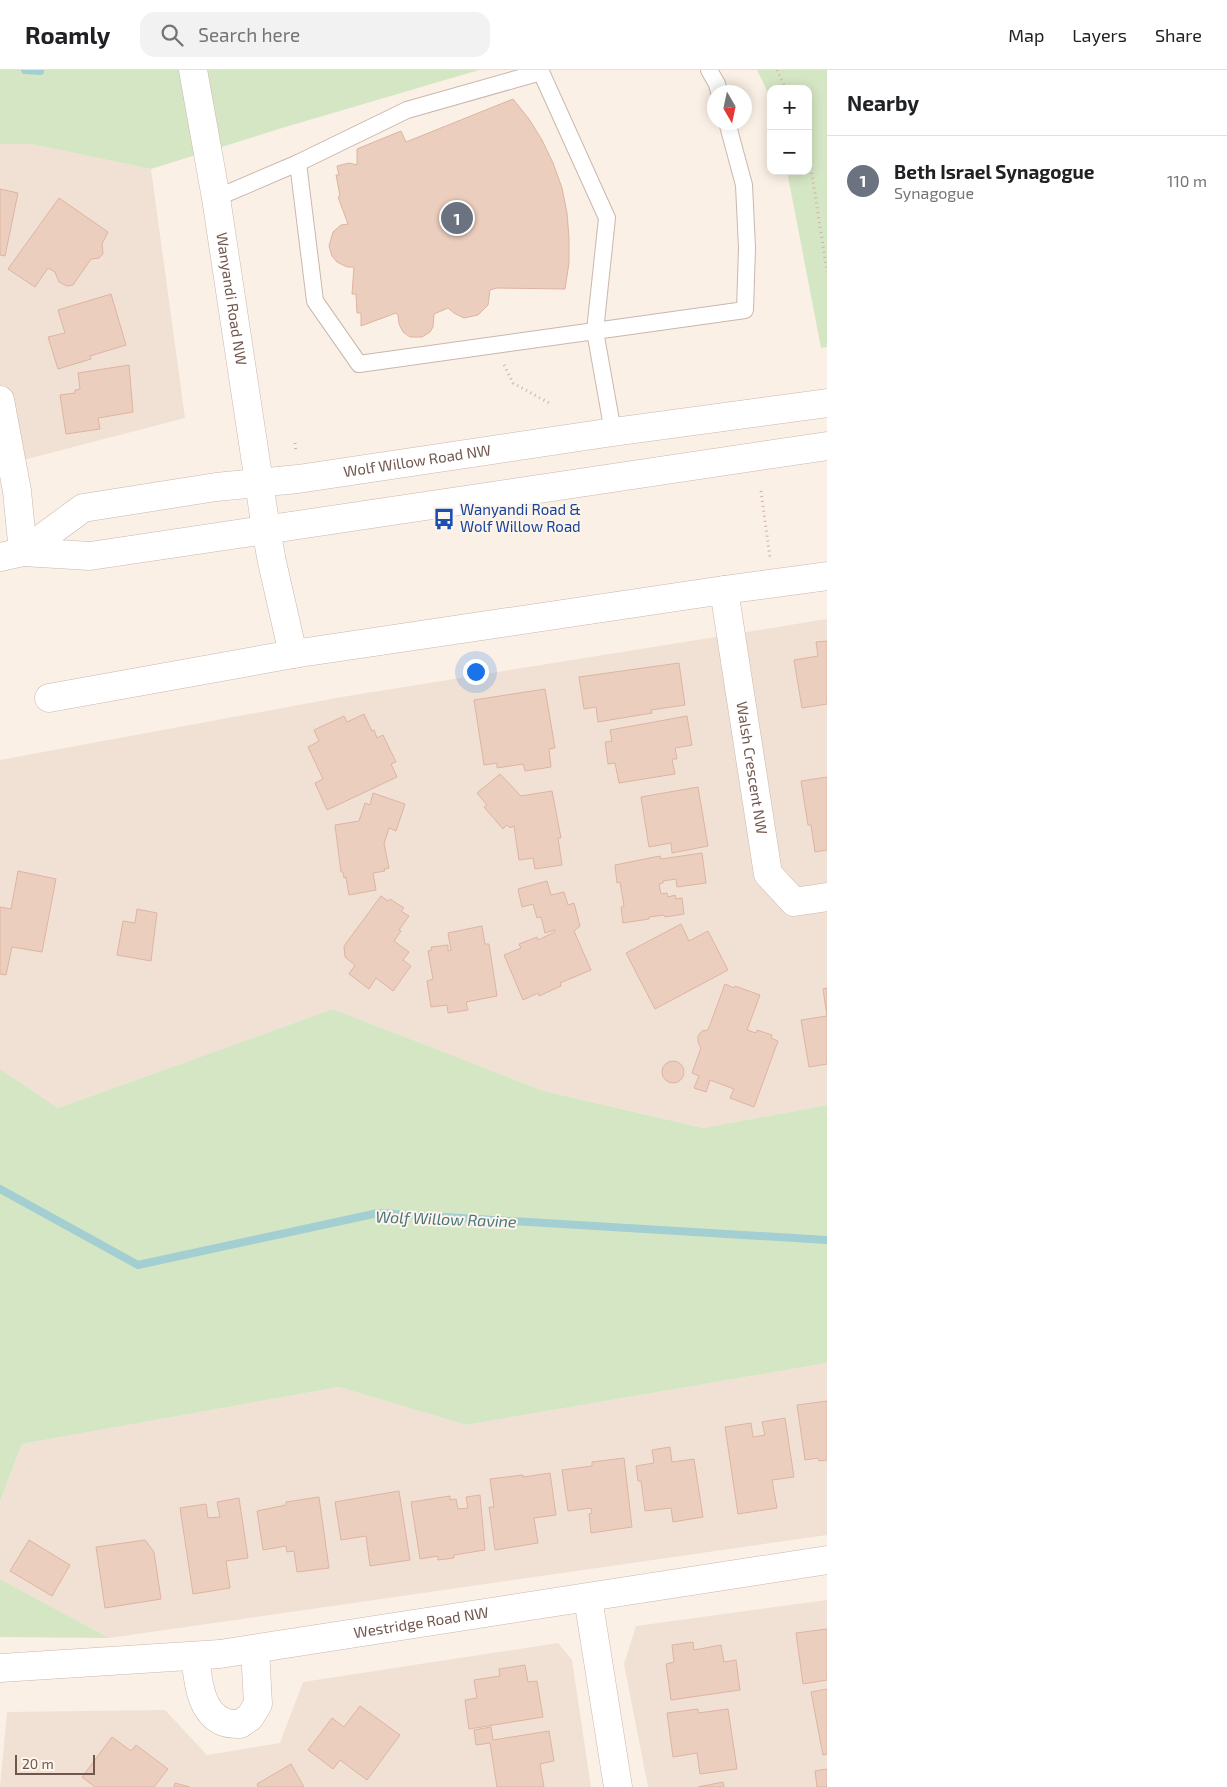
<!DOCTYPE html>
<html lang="en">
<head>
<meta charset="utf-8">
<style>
	:root { --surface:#fff; --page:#f2f2f2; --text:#202124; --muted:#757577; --line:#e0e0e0; --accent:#d76956 }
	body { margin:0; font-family:"Exo 2",sans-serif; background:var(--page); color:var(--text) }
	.controls { position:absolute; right:15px; top:15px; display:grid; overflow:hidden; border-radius:10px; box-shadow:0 2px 12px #0003 }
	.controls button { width:45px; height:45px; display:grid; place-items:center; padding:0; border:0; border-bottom:1px solid var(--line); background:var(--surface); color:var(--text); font:25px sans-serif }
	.compass { position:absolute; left:707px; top:15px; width:45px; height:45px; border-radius:50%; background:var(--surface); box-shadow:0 2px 12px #0003; rotate:171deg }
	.scale { position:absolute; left:15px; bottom:12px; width:80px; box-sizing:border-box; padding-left:5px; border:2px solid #70574d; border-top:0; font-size:14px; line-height:18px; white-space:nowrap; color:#70574d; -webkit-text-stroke:4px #fdf4eb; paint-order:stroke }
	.you { position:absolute; left:475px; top:601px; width:18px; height:18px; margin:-12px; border:4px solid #fff; border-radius:50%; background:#1a73e8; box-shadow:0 0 0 8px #1a73e833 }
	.badge { display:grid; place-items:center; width:32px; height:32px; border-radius:50%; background:var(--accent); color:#fff; font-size:16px; font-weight:700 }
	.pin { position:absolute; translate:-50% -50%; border:2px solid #fff; box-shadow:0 1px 5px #0006 }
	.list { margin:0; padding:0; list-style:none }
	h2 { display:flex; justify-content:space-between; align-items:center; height:65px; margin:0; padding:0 20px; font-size:21px }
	h2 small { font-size:16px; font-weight:400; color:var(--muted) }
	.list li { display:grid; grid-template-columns:32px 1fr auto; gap:15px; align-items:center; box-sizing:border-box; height:90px; padding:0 20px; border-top:1px solid var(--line) }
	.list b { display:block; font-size:19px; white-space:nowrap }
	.list p { margin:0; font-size:16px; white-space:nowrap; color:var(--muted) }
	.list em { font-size:16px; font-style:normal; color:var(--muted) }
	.icon { flex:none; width:28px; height:28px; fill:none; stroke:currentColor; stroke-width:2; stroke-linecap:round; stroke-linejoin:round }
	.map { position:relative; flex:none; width:827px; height:1717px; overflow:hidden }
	header { display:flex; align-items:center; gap:30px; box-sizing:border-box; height:70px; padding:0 25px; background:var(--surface); border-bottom:1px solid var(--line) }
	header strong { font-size:24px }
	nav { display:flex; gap:28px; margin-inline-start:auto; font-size:18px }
	.search { width:350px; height:45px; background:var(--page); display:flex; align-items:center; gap:12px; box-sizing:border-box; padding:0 18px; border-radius:15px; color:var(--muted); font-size:19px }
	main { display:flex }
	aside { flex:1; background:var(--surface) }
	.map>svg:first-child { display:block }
	.residential { fill:#f1e1d4 }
	.green { fill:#d5e6c5 }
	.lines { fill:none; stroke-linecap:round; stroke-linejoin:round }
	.stream { stroke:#a3ced2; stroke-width:8 }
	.building { fill:#eccebf; stroke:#ddb4a1 }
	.service-casing { stroke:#cab7ac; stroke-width:18 }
	.minor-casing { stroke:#cab7ac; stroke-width:29 }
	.tertiary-casing { stroke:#cab7ac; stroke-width:29 }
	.path { stroke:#d1b1a3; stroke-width:3; stroke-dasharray:1 4; stroke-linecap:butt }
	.service { stroke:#fff; stroke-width:16 }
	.minor { stroke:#fff; stroke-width:28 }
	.tertiary { stroke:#fff; stroke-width:28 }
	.labels { text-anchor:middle; stroke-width:4; stroke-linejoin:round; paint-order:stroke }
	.street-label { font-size:15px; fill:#70574d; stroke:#fdf4eb }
	.transit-label { font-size:15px; fill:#164399; stroke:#fdf4eb; text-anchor:start }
	.water-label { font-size:16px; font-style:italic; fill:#46767b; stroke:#fdf4eb }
</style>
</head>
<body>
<header>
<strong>Roamly</strong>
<div class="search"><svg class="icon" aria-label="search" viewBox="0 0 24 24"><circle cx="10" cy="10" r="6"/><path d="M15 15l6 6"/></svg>Search here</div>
<nav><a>Map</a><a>Layers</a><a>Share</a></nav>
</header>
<main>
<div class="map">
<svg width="827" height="1717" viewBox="0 0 827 1717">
	<rect width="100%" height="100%" fill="#faf0e5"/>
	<g class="residential">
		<path d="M0 74H31L151 99 185 348 0 396Z"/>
		<path d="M827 549V1035L705 1058 544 1021 333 939 58 1038 0 999V690L342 627Z"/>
		<path d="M827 1293V1465L109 1568 0 1509V1433L22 1374 339 1317 466 1355Z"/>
		<path d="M827 1530V1717H648L624 1594 636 1556Z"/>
		<path d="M558 1573 572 1590 591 1717H0L7 1642 165 1640 207 1685 280 1673 303 1612Z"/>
	</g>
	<g class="green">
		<path d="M0 0H479L282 58 151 99 31 74H0Z"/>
		<path d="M757 0H827V277L821 278 787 101H808V19H771V29Z"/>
		<path d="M333 939 544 1021 704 1058 827 1035V1293L466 1355 339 1317 22 1374 0 1432V999L58 1038Z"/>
		<path d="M0 1509 109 1568 0 1567Z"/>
	</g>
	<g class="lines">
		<g class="stream">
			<path d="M25 0 40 1"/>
			<path d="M0 1119 138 1195 378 1143 827 1170"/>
		</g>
	</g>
	<g class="building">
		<path d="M513 29 529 49 542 70 553 93 562 118 567 143 569 168V193L565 219 497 218 490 220 488 235 478 245 464 248 454 243 448 238 434 244 433 257 430 262 422 267H410L403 262 399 254 398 245 396 243 361 256V243H357L356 224H352L354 197H347L337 192 332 186 329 176 333 162 341 155 348 154 338 127 340 126 336 105H339L337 96 349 93 357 95V79L401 61 406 72Z"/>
		<path d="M0 119 18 123 5 186 0 185Z"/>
		<path d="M59 128 108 162 102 174 103 184 99 188 91 189 73 215 67 216 59 212 55 202 48 198 35 217 8 199Z"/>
		<path d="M111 224 126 275 90 286 91 289 58 299 48 267 65 263 58 240Z"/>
		<path d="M129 295 133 342 98 348 100 359 66 364 60 325 75 323V320L80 319 78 303Z"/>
		<path d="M827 571V634L802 638 794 590 818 586 816 572Z"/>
		<path d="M679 593 685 635 651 640 652 643 598 652 596 637 584 639 579 607Z"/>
		<path d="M545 619 555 678 549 679 551 697 525 701 523 694 497 698V693L484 695 474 630Z"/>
		<path d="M364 644 372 661 374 660 377 668 383 665 396 692 391 694 397 707 327 740 315 713 323 709 308 677 319 671 314 660 344 646 347 652Z"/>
		<path d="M687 646 692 675 675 678 677 689H672L675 704 619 713 615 693 608 694 605 672 612 671 610 660Z"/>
		<path d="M500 704 521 726 552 721 561 768H558L562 795 535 799 533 788 519 790 514 756 510 758 507 755 503 759 484 737 487 735 477 723Z"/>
		<path d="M827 707V780L815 782 811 755H808L801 711Z"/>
		<path d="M698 717 708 776 672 783 671 773 649 777 641 727Z"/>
		<path d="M373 723 405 734 396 761 389 758 384 774 389 798 384 799 385 801 373 803 376 820 349 825 346 807 344 808 343 802H341L335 755 359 751 365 733 370 735Z"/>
		<path d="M702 783 706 813 677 817 676 809 663 811V813L659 814 661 824 667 823 668 827 675 825 676 829 682 828 684 844 665 847 664 845 649 847V849L623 853 621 837 624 836 620 812 617 813 615 795 660 786 661 789Z"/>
		<path d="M18 801 56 809 42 882 12 877 6 905 0 904V837L11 839Z"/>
		<path d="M547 811 551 825 564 822 568 835 574 833 580 856 574 861 591 900 560 913 561 916 539 926 538 923 523 930 504 885 521 878 519 874 537 867 538 870 555 862V860L545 863 541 847 537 848 533 834 522 837 518 819Z"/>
		<path d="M381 826 388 831 390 829 404 838 401 841 409 846 399 860 401 861 394 871 409 882 403 890 411 896 393 921 376 908 369 919 349 904 355 895 345 887 344 876Z"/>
		<path d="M137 839 157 843 151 891 117 885 123 851 135 853Z"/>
		<path d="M681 854 689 871 708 861 728 900 655 939 626 883Z"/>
		<path d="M482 856 485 874H489L497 926 466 932 468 940 448 943 447 935 431 937 427 911 433 909 428 881 432 880 431 877 448 875V881L451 880 448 863Z"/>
		<path d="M725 914 734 918 735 916 760 925 747 960 756 963 757 960 772 965 771 968 778 971 754 1037 730 1028 734 1019 710 1010 706 1022 694 1018 699 1006 692 1003 701 978 698 972V966L702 961 708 960Z"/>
		<path d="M827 918V946L823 919Z"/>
		<path d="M827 946V994L809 997 801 950Z"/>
		<circle cx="673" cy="1002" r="11"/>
		<path d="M827 1331V1390L819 1391 818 1388 805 1390 797 1335Z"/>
		<path d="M785 1348 794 1407 772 1410 777 1438 738 1444 725 1357 751 1353 753 1367 765 1365 762 1352Z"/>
		<path d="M670 1377 672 1392 694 1389 703 1447 673 1452 671 1438 645 1441 641 1411H638L636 1396 654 1393 652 1380Z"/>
		<path d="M624 1388 632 1457 591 1463 589 1444 592 1443 591 1438 568 1441 562 1400 592 1396V1392Z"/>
		<path d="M550 1403 556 1445 534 1448 538 1473 495 1480 489 1437H494L490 1409 523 1405V1407Z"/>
		<path d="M399 1421 410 1490 370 1496 366 1466 341 1470 335 1432Z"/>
		<path d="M480 1425 485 1480 454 1485V1488L438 1490V1486L420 1489 411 1432 450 1426V1430L456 1429 458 1439 468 1438 466 1427Z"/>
		<path d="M319 1427 329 1498 297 1502 294 1481 287 1482 286 1476 263 1480 257 1441 286 1435V1432Z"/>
		<path d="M239 1428 248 1488 226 1491 230 1518 193 1524 180 1438 206 1434 208 1448 220 1447 217 1432Z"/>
		<path d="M29 1470 70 1495 52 1526 10 1501Z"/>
		<path d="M145 1470 154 1482 161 1529 105 1538 96 1477Z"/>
		<path d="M827 1559V1610L803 1614 796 1563Z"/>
		<path d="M693 1572 694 1580 721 1575 724 1592 736 1590 740 1620 671 1630 666 1594 674 1592 672 1575Z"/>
		<path d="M525 1595 528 1612 537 1611 543 1647 469 1659 465 1630 477 1628 474 1610 500 1606 499 1599Z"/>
		<path d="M827 1619V1684L823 1685 811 1622Z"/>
		<path d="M360 1636 400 1665 367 1710 340 1690 333 1699 308 1680 332 1648 344 1657Z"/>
		<path d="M698 1639V1643L728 1639 737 1699 700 1704 697 1683 673 1687 667 1643Z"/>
		<path d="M491 1657 493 1670 549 1661 554 1691 540 1694 544 1717H497L490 1673 476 1675 474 1660Z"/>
		<path d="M112 1667 131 1681 136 1675 168 1699 154 1717H95L82 1707Z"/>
		<path d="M291 1694 304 1717H258L257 1714Z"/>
		<path d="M827 1699V1717H817L815 1701Z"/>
		<path d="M723 1712 724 1717H698Z"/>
		<path d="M175 1713 190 1717H174Z"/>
	</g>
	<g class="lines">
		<g class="service-casing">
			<g id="service">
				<path d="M709 0 717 14 719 22"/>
				<path d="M298 93 315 231 359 294 595 261 613 362"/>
				<path d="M216 128 298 93 407 40 541 2 607 148 595 261 745 240 747 178 744 115 727 52"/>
			</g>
		</g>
		<g class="minor-casing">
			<g id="minor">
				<path d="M0 330 17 421 23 482"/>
				<path d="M266 459 272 492 293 584"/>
				<path id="s1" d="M724 520 768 804 794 832 827 827"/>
				<path d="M49 628 293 584 724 520 827 506"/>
				<path d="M588 1528 618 1717"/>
				<path d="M195 1586C198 1608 199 1642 224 1652 228 1654 235 1654 240 1654L250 1647 258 1634 255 1579"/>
				<path id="s2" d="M0 1598 220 1584 827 1490"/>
			</g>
		</g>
		<g class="tertiary-casing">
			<g id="tertiary">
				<path id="s3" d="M193 0 216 128 266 459"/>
				<path id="s4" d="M23 482 83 438 216 417 298 409 613 362 827 333"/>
				<path d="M0 487 23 482 90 486 827 376"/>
			</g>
		</g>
		<g class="path">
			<path d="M777 0 786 19"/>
			<path d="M808 78 827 202"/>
			<path d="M504 295 513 313 551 334"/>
			<path d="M295 373 296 382"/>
			<path d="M761 421 770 488"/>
		</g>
		<use href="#service" class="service"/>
		<use href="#minor" class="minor"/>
		<use href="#tertiary" class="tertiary"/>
	</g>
	<defs>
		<g id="bus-bare" transform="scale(1.725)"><path d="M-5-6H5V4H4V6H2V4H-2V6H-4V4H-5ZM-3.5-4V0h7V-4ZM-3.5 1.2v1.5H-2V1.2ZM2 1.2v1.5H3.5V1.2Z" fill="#1a4fb4" stroke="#fdf4eb" stroke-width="2.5" paint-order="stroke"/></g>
	</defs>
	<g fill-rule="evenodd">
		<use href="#bus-bare" x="444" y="449"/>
	</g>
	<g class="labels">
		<g class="street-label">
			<text dy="5" stroke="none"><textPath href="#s3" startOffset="232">Wanyandi Road NW</textPath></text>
			<text dy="5" stroke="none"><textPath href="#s4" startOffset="412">Wolf Willow Road NW</textPath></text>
			<text dy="5" stroke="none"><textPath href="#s1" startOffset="180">Walsh Crescent NW</textPath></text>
			<text dy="5" stroke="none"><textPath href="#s2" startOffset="424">Westridge Road NW</textPath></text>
		</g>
		<g class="transit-label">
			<text x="460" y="445">Wanyandi Road &amp;<tspan x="460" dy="17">Wolf Willow Road</tspan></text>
		</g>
		<g class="water-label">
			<text transform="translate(446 1149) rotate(2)" y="6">Wolf Willow Ravine</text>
		</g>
	</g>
</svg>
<div class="controls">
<button>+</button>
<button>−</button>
</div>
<svg class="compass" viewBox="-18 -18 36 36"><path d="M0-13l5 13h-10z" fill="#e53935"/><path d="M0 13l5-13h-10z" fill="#757577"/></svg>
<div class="scale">20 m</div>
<div class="you"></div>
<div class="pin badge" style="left:457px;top:148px;background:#6b7280">1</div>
</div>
<aside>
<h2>Nearby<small></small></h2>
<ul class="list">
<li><span class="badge" style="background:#6b7280">1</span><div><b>Beth Israel Synagogue</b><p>Synagogue</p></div><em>110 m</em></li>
</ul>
</aside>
</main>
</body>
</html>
